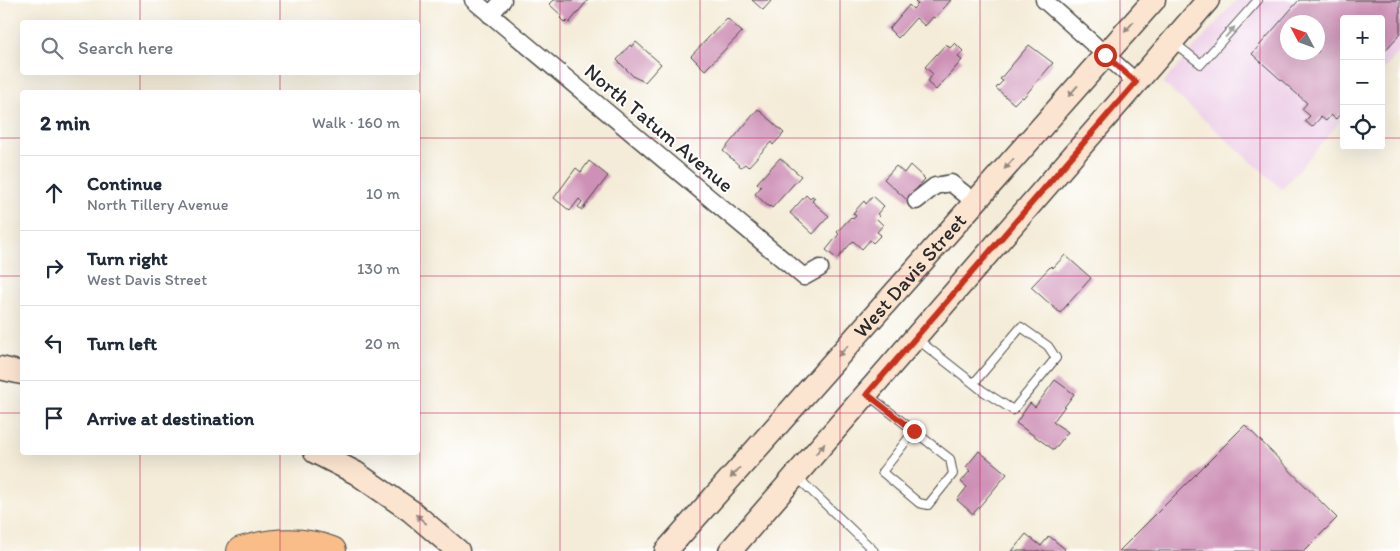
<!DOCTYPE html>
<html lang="en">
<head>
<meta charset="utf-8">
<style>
	:root { --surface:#fff; --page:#f6f6f7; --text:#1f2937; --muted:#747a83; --line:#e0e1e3 }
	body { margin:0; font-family:Itim,sans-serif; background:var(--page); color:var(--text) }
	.controls { position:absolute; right:15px; top:15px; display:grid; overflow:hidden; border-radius:5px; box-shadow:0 5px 20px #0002 }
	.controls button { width:45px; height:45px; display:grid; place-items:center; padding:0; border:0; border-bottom:1px solid var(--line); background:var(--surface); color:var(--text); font:25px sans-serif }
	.compass { position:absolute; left:1280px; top:15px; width:45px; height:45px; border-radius:50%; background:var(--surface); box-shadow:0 5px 20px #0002; rotate:311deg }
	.stop { position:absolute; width:15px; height:15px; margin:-11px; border:4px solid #c8321e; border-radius:50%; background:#fff }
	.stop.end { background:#c8321e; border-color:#fff; box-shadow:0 1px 5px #0008 }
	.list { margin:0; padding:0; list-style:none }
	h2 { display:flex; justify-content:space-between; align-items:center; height:65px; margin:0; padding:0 20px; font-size:21px }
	h2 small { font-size:16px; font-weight:400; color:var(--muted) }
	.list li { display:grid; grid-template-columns:32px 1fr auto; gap:15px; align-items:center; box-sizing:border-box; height:75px; padding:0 20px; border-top:1px solid var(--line) }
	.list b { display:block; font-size:19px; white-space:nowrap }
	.list p { margin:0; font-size:16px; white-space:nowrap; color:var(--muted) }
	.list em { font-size:16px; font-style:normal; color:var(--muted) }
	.icon { flex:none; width:28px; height:28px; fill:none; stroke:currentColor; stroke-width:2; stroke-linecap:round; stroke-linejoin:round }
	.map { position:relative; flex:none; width:1400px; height:551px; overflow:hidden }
	.search { position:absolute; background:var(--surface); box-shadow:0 5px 20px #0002; left:20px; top:20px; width:400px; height:55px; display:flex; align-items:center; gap:12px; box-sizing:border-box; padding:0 18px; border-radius:5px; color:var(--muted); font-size:19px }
	.panel { position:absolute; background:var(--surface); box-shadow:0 5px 20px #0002; left:20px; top:90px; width:400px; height:365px; border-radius:5px }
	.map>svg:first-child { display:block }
	.built { fill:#eed0e8; fill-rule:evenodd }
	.building { fill:#ce90b6; fill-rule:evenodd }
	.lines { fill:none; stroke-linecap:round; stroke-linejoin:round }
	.lane-casing { stroke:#494845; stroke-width:10 }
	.street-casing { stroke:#494845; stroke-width:19 }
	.secondary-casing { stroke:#494845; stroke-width:25 }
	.highway-casing { stroke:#494845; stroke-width:30 }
	.lane { stroke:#fff; stroke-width:8 }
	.street { stroke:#fff; stroke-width:16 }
	.secondary { stroke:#fce5d0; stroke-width:22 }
	.highway { stroke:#f8bd89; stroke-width:28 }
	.oneway { fill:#94887e }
	.oneway2 { fill:#a0a0a0 }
	.route { stroke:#c8321e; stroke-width:6 }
	.grid { fill:none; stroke:#c2185b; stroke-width:1; stroke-opacity:0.55 }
	.labels { text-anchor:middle; stroke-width:4; stroke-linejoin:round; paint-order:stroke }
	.street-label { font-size:21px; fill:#2b2b2b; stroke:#fff }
</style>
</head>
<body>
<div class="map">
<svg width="1400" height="551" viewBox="0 0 1400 551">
	<rect width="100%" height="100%" fill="#fff"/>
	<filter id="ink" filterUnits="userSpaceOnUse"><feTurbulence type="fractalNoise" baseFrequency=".02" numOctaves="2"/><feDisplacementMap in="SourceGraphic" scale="10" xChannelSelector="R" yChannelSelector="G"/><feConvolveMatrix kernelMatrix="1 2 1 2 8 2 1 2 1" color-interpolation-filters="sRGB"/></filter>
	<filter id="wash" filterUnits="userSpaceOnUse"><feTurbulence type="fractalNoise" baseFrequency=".0096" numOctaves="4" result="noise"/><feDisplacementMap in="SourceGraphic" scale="20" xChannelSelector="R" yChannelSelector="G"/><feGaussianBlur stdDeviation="1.12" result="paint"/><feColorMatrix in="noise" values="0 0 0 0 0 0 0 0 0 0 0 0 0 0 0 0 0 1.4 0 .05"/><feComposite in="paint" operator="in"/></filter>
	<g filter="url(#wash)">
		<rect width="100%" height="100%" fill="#f4ecd8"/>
		<path class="built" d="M1236 0H1400V51L1381 73V19H1344V117L1282 189 1163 83ZM1288 22H1318V52H1288Z"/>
		<g id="blocks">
			<g class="building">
				<path d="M553 0H588L569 23 567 21 565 23 560 18 562 16 549 4Z"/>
				<path d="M752 0H772L763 10Z"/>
				<path d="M917 0H951L935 18 933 17 925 26 916 18 898 38 889 29 909 5 913 9 918 4 915 2Z"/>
				<path d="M1299 0H1400V34L1381 55V19H1344V109L1336 119 1331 115 1326 121 1321 117 1312 127 1305 121 1310 116 1302 109 1307 103 1252 54ZM1288 22H1318V52H1288Z"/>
				<path d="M727 18 742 32 705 70 691 56Z"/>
				<path d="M636 42 661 64 645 82 634 77 617 60 630 45 632 47Z"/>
				<path d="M955 43 963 51 958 57 962 60 936 90 927 82 933 74 925 67 946 44 950 48Z"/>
				<path d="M1029 45 1053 63 1023 98 1021 97 1014 104 996 88 1003 81 1000 79Z"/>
				<path d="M758 109 784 133 773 145 771 142 748 167 745 164 741 167 723 151Z"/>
				<path d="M780 158 801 176 772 208 770 206 769 207 755 194 761 187 757 183Z"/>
				<path d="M589 161 608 176 582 210 578 207 582 202 579 199 570 211 554 198 576 168 581 172Z"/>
				<path d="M910 165 925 179 907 200 884 179 896 166 904 173Z"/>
				<path d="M806 195 810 199 812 196 815 198 812 201 829 216 813 234 790 213Z"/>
				<path d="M873 196 884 206 877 214 880 216 877 219 883 225 877 232 881 235 873 243 870 240 862 249 853 241 837 259 826 250 839 234 837 232 851 217 853 219 856 216 853 213 864 201 866 204Z"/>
				<path d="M1065 255 1091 278 1060 313 1031 287 1051 266 1053 268Z"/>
				<path d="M1055 380 1074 394 1053 422 1068 432 1054 450 1016 423 1030 403 1035 407Z"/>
				<path d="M1245 425 1337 518 1304 551H1119Z"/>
				<path d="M979 451 1007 474 973 514 957 500 967 487 961 482 970 471 966 467Z"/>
				<path d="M1026 534 1041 546 1049 536 1065 549 1063 551H1012Z"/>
			</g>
		</g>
	</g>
	<g filter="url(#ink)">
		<use href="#blocks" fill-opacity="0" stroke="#494845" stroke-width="1"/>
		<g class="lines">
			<g class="lane-casing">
				<g id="lane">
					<path d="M1173 42 1201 64 1258 0"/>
					<path d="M917 339 983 391 1013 410 1056 358 1048 346 1021 327 974 383"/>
					<path d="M868 395 950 459 953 474 928 505 919 503 882 472 914 431"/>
					<path d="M797 477 874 551"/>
				</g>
			</g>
			<g class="street-casing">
				<g id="street">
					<path d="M473 0 804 277 820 268"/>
					<path d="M1044 0 1136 82"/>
					<path d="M490 15 503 0"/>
					<path d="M916 201 935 186 951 183 975 202"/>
				</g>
			</g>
			<g class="secondary-casing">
				<g id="secondary">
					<path d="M0 368 22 373"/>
					<path d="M315 452 356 473 411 511 458 551"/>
					<path id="s1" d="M666 551 1154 0"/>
					<path d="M730 551 1208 0"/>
				</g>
			</g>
			<g class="highway-casing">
				<path id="highway" d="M241 551C271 542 303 540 332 551"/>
			</g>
			<use href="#lane" class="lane"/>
			<use href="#street" class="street"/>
			<use href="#secondary" class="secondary"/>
			<use href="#highway" class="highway"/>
		</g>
		<defs><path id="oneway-solid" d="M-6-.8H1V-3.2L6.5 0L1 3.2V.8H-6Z" transform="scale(1.25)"/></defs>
		<g class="oneway">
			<use href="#oneway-solid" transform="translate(1129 27) rotate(132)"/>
			<use href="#oneway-solid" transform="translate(1073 91) rotate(131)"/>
			<use href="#oneway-solid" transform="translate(1009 164) rotate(132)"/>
			<use href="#oneway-solid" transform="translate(843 351) rotate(132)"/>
			<use href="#oneway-solid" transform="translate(820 449) rotate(-49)"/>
			<use href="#oneway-solid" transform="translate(735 473) rotate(132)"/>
			<use href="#oneway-solid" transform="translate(421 519) rotate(-139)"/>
		</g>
		<use class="oneway2" href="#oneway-solid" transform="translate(1230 32) rotate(-48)"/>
	</g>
	<g class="lines" filter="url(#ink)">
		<path class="route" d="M914 431 867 394 1136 82 1105 55"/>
	</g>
	<path class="grid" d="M140 0V22M280 0V22M420 0V551M560 0V551M700 0V551M840 0V551M980 0V551M1120 0V551M1260 0V551M140 72V92M280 72V92M0 138H22M418 138H1344M1381 138H1400M0 276H22M418 276H1400M0 413H22M418 413H1400M140 452V551M280 452V551"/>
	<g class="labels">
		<g class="street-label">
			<text transform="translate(659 128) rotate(40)" y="7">North Tatum Avenue</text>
			<text dy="7" stroke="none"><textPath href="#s1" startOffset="368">West Davis Street</textPath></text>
		</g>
	</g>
</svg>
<div class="controls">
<button>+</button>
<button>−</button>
<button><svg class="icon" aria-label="locate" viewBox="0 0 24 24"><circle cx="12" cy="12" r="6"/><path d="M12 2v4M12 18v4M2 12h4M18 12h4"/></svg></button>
</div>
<svg class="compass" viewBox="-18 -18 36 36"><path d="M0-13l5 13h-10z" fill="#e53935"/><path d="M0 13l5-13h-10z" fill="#747a83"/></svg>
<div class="stop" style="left:1105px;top:55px"></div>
<div class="stop end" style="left:914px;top:431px"></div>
<div class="search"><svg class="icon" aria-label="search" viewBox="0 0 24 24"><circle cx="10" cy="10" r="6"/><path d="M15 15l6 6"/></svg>Search here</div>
<section class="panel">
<h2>2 min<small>Walk · 160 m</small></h2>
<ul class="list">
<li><svg class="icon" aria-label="ahead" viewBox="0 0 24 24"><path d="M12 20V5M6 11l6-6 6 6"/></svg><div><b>Continue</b><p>North Tillery Avenue</p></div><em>10 m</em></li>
<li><svg class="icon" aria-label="right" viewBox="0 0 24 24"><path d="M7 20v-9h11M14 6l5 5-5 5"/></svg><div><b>Turn right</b><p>West Davis Street</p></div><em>130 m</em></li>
<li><svg class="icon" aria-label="left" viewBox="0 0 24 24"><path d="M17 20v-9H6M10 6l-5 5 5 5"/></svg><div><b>Turn left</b></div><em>20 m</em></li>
<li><svg class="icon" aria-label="arrive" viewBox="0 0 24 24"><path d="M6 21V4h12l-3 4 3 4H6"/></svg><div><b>Arrive at destination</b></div></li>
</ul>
</section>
</div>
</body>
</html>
